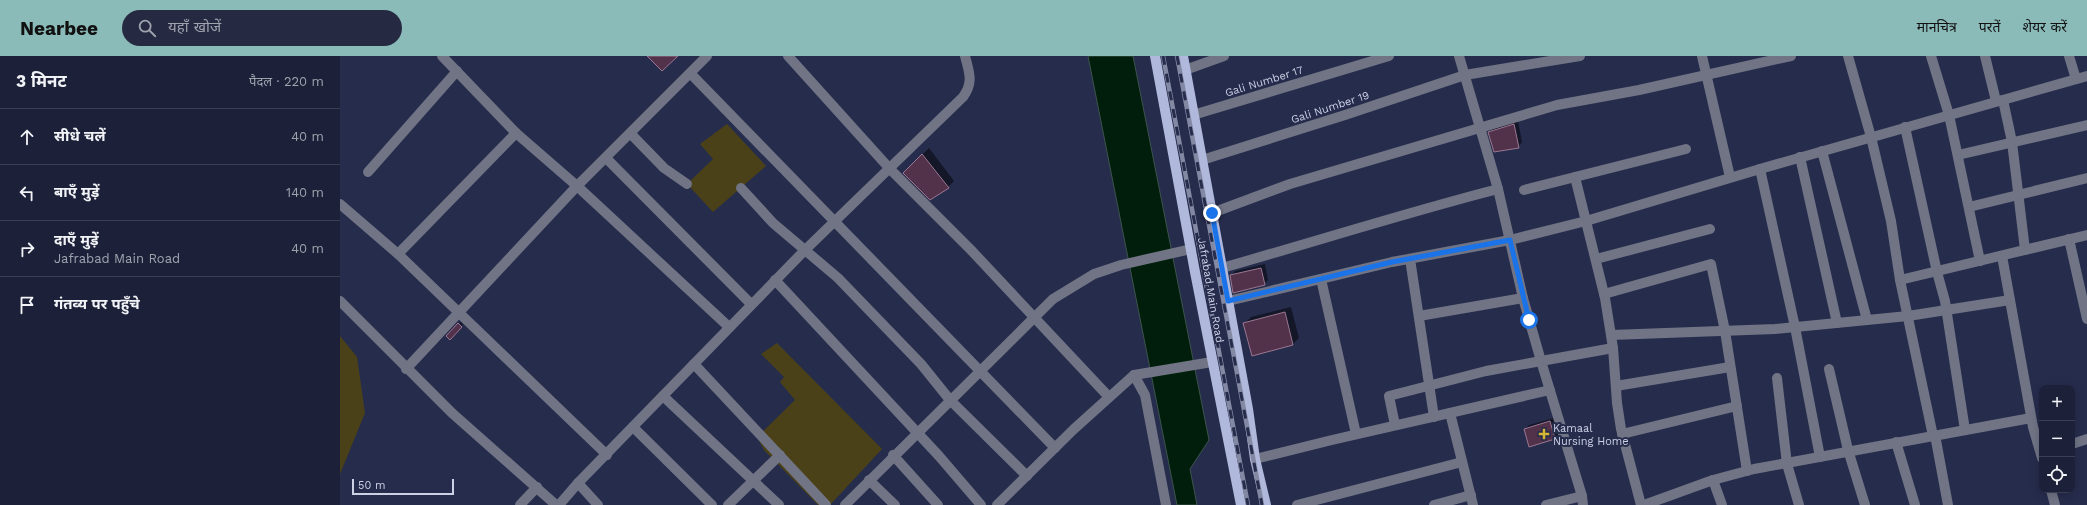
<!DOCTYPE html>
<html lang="hi">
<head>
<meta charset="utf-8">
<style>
	:root { --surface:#1c2139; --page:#252941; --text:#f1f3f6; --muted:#a0a3ae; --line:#3a3e53; --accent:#8bbbb9 }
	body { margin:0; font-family:"Work Sans","Noto Sans Devanagari",sans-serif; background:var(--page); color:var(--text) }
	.controls { position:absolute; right:12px; bottom:12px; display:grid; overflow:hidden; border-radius:8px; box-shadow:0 2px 10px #0003 }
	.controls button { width:36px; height:36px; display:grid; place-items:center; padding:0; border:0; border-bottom:1px solid var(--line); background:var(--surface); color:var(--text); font:20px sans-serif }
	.scale { position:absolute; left:12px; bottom:10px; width:102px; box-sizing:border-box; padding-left:4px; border:2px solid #ccd1e6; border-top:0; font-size:11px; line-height:14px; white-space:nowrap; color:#ccd1e6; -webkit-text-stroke:3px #262c4c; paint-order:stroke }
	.stop { position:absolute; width:12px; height:12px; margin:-9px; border:3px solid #1a73e8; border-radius:50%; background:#fff }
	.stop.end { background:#1a73e8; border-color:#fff; box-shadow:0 1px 4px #0008 }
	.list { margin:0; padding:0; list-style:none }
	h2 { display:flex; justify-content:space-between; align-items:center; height:52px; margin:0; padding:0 16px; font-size:17px }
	h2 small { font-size:13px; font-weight:400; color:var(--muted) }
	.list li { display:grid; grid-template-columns:26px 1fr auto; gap:12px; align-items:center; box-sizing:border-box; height:56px; padding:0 16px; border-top:1px solid var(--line) }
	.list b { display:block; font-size:15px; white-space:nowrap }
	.list p { margin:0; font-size:13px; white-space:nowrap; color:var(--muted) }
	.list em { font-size:13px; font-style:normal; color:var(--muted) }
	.icon { flex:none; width:22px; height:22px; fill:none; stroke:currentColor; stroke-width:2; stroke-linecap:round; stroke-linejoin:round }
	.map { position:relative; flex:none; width:1747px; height:449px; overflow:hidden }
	header { display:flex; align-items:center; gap:24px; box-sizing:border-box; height:56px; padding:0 20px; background:var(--accent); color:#111 }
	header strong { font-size:19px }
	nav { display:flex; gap:22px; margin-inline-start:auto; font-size:14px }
	.search { width:280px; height:36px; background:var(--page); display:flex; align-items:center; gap:10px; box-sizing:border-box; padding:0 14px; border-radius:22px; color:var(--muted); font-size:15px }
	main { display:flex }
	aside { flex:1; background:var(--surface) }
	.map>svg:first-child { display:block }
	.green { fill:#4b4118 }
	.water { fill:#001e0b; stroke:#3d544d }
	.shadow { fill:#0007 }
	.building { fill:#52324b; stroke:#9a7792 }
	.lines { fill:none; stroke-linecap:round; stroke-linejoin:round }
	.minor { stroke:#707485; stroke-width:10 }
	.major { stroke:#b0b8db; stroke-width:10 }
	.rail-casing { stroke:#8389a3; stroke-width:4.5 }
	.rail { stroke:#262c4c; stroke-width:3; stroke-dasharray:9; stroke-linecap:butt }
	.route { stroke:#1a73e8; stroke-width:5 }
	.poi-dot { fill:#d5b535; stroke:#262c4c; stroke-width:1.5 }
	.labels { text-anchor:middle; stroke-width:4; stroke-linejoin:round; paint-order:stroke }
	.street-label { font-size:11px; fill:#ccd1e6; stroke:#262c4c }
	.poi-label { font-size:11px; fill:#ccd1e6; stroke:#262c4c; text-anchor:start }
</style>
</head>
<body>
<header>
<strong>Nearbee</strong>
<div class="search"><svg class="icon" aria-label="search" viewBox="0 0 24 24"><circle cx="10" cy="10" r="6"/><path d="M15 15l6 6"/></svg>यहाँ खोजें</div>
<nav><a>मानचित्र</a><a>परतें</a><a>शेयर करें</a></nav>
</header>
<main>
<aside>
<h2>3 मिनट<small>पैदल · 220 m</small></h2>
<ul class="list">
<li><svg class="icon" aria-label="ahead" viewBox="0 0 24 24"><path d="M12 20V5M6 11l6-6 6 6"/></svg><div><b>सीधे चलें</b></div><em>40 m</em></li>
<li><svg class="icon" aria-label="left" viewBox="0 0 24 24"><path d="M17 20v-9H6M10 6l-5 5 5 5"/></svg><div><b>बाएँ मुड़ें</b></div><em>140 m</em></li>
<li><svg class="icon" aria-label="right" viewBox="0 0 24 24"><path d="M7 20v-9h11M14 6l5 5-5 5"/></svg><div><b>दाएँ मुड़ें</b><p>Jafrabad Main Road</p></div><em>40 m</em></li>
<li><svg class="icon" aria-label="arrive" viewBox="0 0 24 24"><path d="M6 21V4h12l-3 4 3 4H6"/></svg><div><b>गंतव्य पर पहुँचे</b></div></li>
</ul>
</aside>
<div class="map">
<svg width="1747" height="449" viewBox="0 0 1747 449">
	<rect width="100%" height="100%" fill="#262c4c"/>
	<g class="green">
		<path d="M387 68 426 110 373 156 347 128 373 103 360 88Z"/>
		<path d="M0 280 17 301 25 357 0 418Z"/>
		<path d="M437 287 542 393 490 449H478L424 394 417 381 455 344 440 326 444 321 421 298Z"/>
	</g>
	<path class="water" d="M748 0H793L869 384 850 413 857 449H837Z"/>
	<g class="shadow">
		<path d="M1178 65 1182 86 1178 91 1149 76 1154 72Z"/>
		<path d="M589 92 614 125 608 131 564 117Z"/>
		<path d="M925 208 928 224 924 228 891 220 895 215Z"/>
		<path d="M951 251 959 282 953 288 905 267 911 261Z"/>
		<path d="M121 266 123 268 110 282 107 280Z"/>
		<path d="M1214 362 1219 378 1215 383 1185 373 1189 369Z"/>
	</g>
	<g class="building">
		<path d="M307 0H338L322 15Z"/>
		<path d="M1174 68 1179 92 1154 96 1148 76Z"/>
		<path d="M582 98 609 132 590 144 563 117Z"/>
		<path d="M921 212 925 229 893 237 890 219Z"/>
		<path d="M945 256 953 289 912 300 903 267Z"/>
		<path d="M118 267 122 271 110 284 106 280Z"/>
		<path d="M1210 365 1215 383 1189 391 1184 373Z"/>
	</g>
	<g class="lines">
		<g class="minor">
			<path d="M102 0 176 77 237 130 389 271"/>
			<path d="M448 0 550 113 631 194 768 340"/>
			<path d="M1119 0 1158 133 1183 242 1201 305 1242 440 1243 449"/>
			<path d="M1362 0 1390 121"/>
			<path d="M1508 0 1531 81 1551 165 1560 224 1593 380"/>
			<path d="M1591 0 1609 59 1640 205"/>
			<path d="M1645 0 1656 45"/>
			<path d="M1729 0 1736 23"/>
			<path d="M845 14 884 0"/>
			<path d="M351 18 715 392"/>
			<path d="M1663 44 1672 86 1685 194"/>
			<path d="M853 59 1049 0"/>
			<path d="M1565 71 1597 216 1605 245 1625 374"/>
			<path d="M291 78 324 112 347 128"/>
			<path d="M1482 95 1527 264"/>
			<path d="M1618 99 1747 69"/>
			<path d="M1460 101 1497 267"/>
			<path d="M266 102 411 248"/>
			<path d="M862 104 1005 59 1125 19 1240 0"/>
			<path d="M1420 113 1455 271 1480 401"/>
			<path d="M28 116 117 15"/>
			<path d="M1235 121 1265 242 1273 292 1277 347 1281 373 1301 449"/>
			<path d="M401 132 433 167 498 222 581 308 610 344 687 420"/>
			<path d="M1184 134 1346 93"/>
			<path d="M0 148 58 198 267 399"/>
			<path d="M1629 151 1747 122"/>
			<path d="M872 157 950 128 1217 49 1299 34 1451 0"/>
			<path d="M1729 183 1747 263"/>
			<path d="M58 198 176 77"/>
			<path d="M1662 200 1693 371 1702 402"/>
			<path d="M1070 203 1094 361"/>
			<path d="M1256 203 1370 173"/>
			<path d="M882 212C974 186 1065 157 1158 133"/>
			<path d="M981 223 1016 378"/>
			<path d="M435 224 599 400 641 449"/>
			<path d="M1560 224 1747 179"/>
			<path d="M1264 238 1371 208 1385 275 1407 415"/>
			<path d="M0 245 112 357 216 449"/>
			<path d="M888 245 1052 206 1170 184 1246 165 1420 113 1747 20"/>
			<path d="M1079 260 1183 242"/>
			<path d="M1271 279 1435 273 1568 260 1670 244"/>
			<path d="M354 308 486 449"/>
			<path d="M66 313 237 130 367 0"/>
			<path d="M1489 313 1508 394 1525 449"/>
			<path d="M794 319 805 339 826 449"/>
			<path d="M1437 322 1447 408 1459 449"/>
			<path d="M1276 330 1390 311"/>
			<path d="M323 340 439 449"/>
			<path d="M1110 357 1133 449"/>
			<path d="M1055 369 1049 340 1146 315 1273 292"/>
			<path d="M293 371 372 449"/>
			<path d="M1282 378 1397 350"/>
			<path d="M1595 379 1608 449"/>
			<path d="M1556 386 1575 449"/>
			<path d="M1732 388 1747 383"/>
			<path d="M553 399 598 449"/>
			<path d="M915 403 992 384 1210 334"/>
			<path d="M529 424 555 449"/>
			<path d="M1373 424 1382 449"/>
			<path d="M238 427 258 449"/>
			<path d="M1711 434 1715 449"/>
			<path d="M180 449 197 431"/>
			<path d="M219 449 238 427 464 195 623 41C634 26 629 16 625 0"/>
			<path d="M388 449 440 399"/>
			<path d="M505 449 713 243 754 218 781 209 851 193"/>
			<path d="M657 449 734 373 794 319 872 306"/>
			<path d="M957 449 1122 406"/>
			<path d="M1094 449 1131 439"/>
			<path d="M1206 449 1242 440"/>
			<path d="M1304 449 1373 424 1414 413 1691 362"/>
		</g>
		<g class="major">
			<path d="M815 0 855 216 901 449"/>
			<path d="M843 0 908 353 915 403 926 449"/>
		</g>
		<g class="rail-casing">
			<g id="rail">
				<path d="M823 0 908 449"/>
				<path d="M837 0 922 449"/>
			</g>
		</g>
		<use href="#rail" class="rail"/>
	</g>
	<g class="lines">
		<path class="route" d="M872 157 888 245 1052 206 1170 184 1189 264"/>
	</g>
	<path class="poi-dot" d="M1202 372h4v4h4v4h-4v4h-4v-4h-4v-4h4z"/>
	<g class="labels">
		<g class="street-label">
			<text transform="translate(924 25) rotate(-17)" y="4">Gali Number 17</text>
			<text transform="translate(990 51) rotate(-18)" y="4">Gali Number 19</text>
			<text transform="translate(871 234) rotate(80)" y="4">Jafrabad Main Road</text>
		</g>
		<g class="poi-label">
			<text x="1213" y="376">Kamaal<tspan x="1213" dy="13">Nursing Home</tspan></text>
		</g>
	</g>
</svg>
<div class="controls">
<button>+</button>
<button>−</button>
<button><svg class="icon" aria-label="locate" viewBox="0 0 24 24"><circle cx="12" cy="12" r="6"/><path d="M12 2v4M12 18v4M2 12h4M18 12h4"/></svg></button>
</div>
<div class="scale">50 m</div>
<div class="stop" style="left:1189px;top:264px"></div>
<div class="stop end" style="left:872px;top:157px"></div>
</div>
</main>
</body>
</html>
